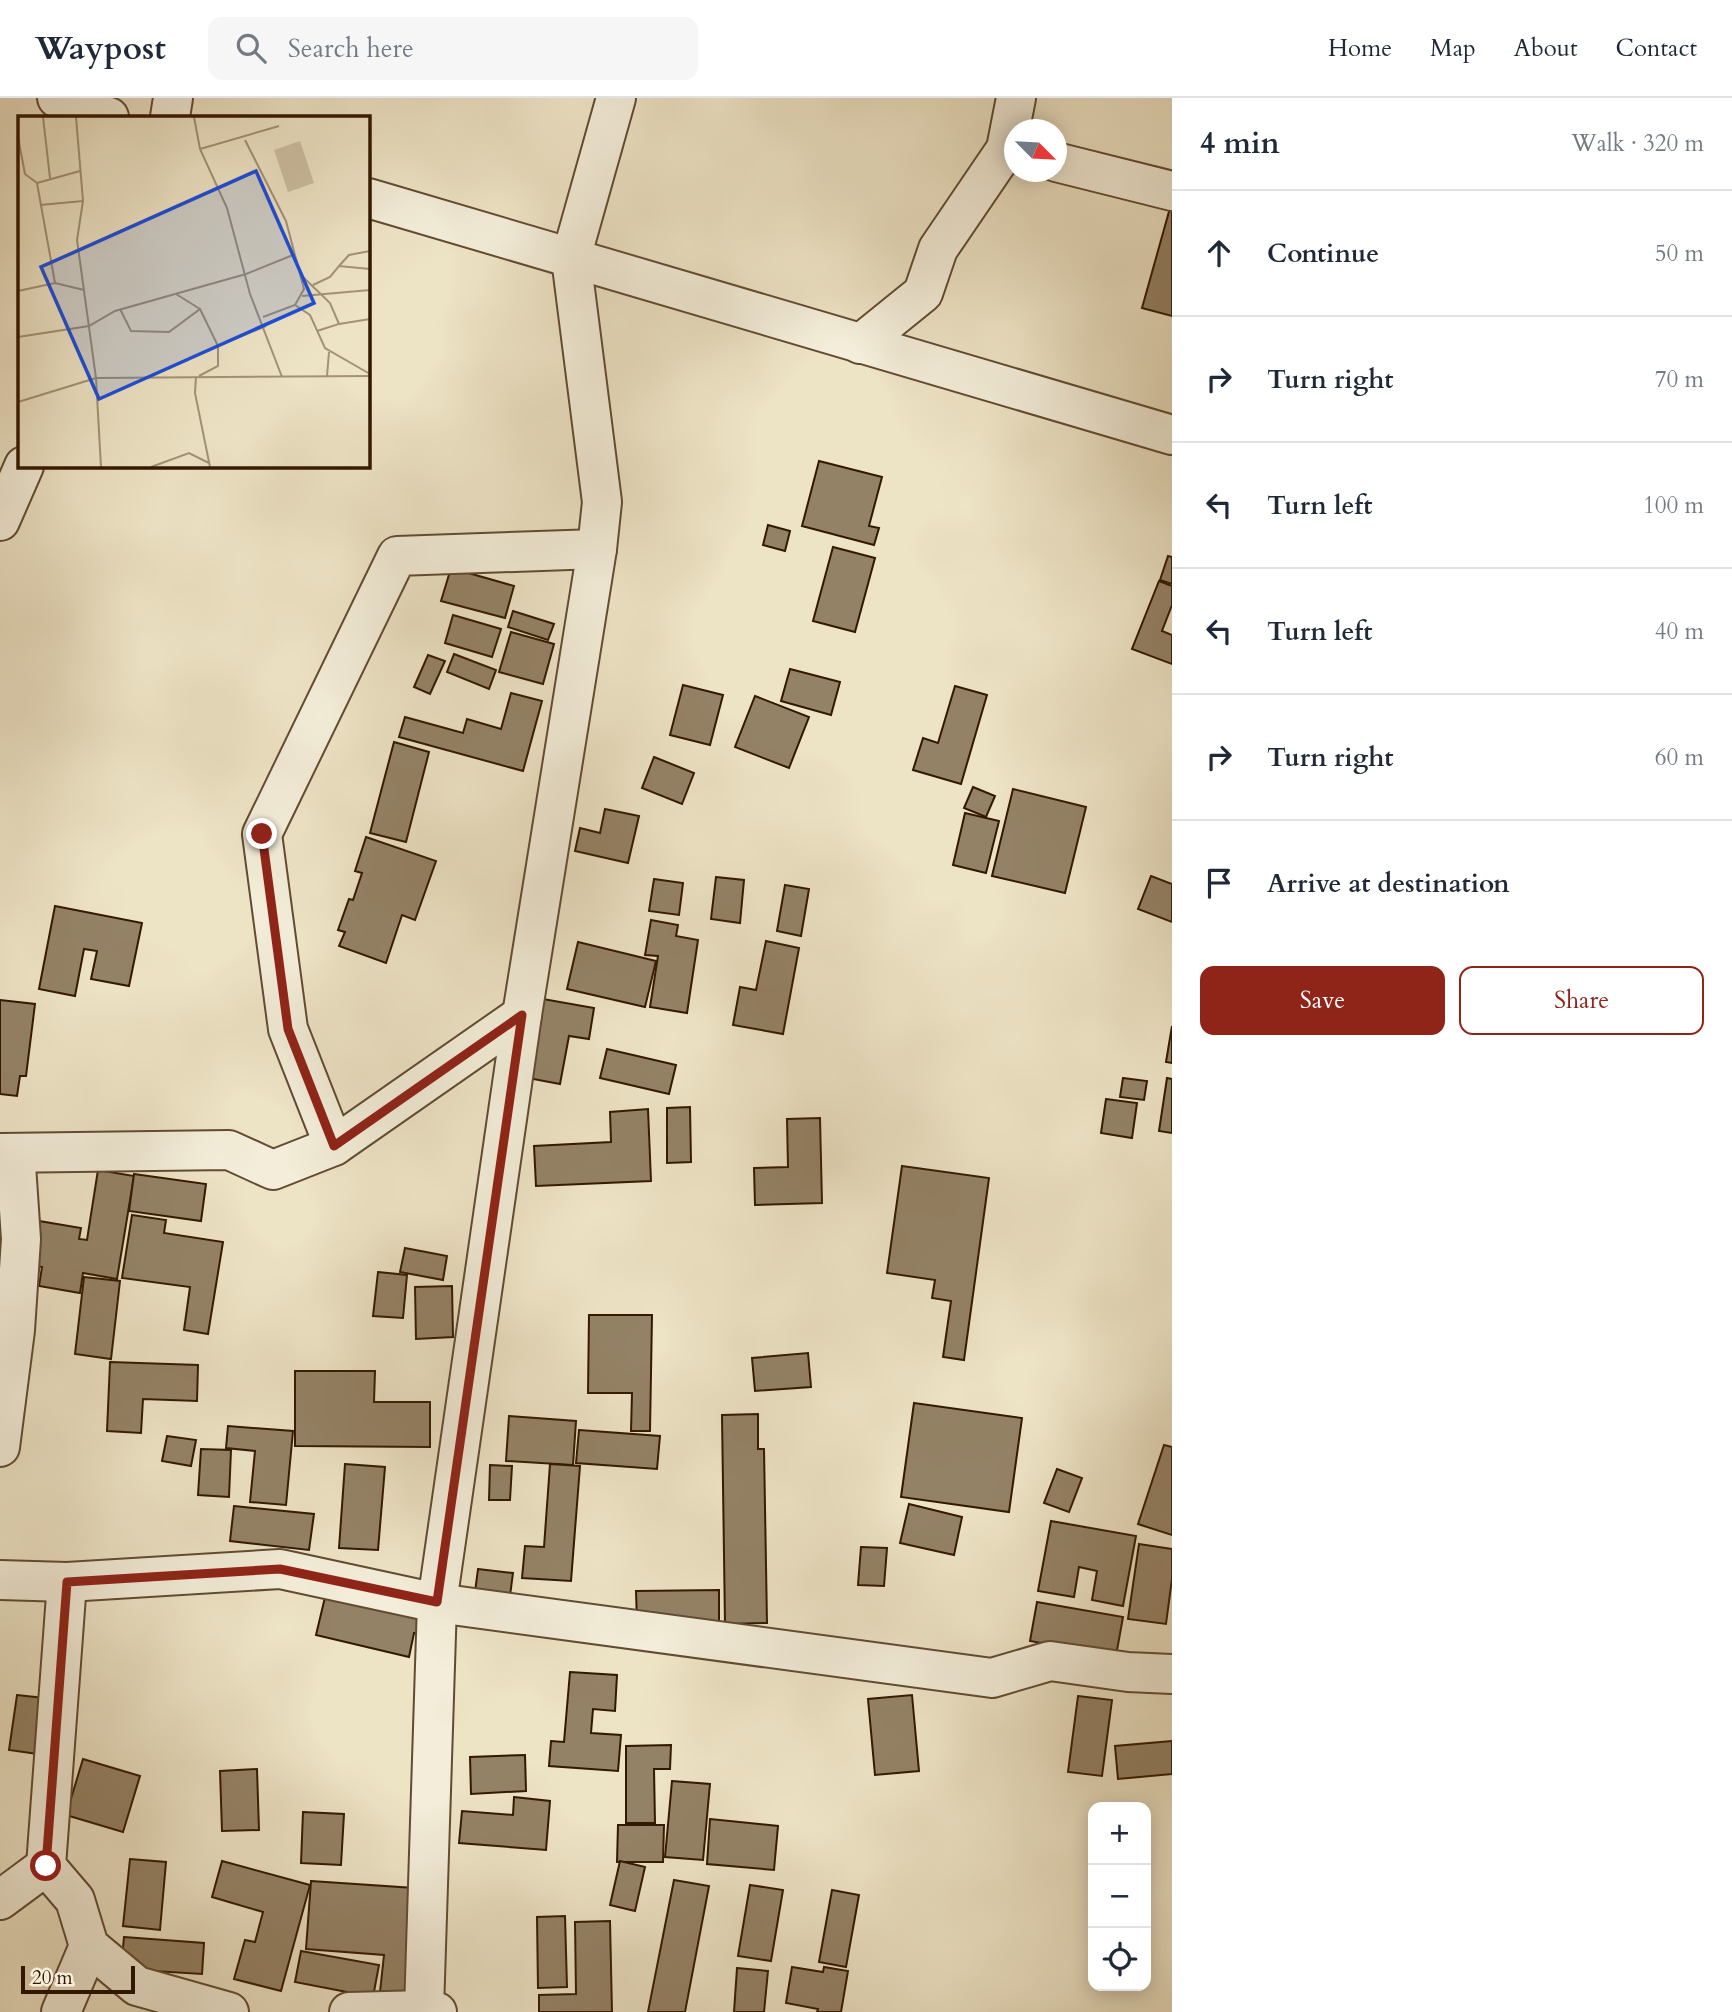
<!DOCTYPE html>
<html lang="en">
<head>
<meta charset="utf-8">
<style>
	:root { --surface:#fff; --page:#f6f6f7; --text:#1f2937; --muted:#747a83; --line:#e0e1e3; --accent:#8f2418 }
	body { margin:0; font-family:Cardo,serif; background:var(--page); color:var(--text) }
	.controls { position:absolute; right:21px; bottom:21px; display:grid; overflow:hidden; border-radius:14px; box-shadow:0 4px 18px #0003 }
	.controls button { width:63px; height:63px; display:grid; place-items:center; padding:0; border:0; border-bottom:2px solid var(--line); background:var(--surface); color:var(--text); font:35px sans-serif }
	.compass { position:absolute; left:1004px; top:21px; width:63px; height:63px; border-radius:50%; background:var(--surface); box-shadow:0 4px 18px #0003; rotate:114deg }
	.scale { position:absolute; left:21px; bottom:18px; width:114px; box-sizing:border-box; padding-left:7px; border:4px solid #331800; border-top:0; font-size:19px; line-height:24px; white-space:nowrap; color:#331800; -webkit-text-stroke:5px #f3edd9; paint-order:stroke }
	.stop { position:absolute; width:21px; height:21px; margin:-16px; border:5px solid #8f2418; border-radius:50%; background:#fff }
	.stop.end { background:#8f2418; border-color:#fff; box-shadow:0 2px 7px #0008 }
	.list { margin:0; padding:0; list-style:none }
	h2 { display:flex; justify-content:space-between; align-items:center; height:91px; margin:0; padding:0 28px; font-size:30px }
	h2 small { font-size:23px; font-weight:400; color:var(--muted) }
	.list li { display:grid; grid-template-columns:46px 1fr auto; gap:21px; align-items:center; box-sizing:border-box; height:126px; padding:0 28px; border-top:2px solid var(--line) }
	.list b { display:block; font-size:26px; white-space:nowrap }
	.list em { font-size:23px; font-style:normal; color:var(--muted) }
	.actions { display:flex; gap:14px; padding:21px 28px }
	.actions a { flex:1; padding:16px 0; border:2px solid var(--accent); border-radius:14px; text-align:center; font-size:24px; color:var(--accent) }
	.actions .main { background:var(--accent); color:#fff }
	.icon { flex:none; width:38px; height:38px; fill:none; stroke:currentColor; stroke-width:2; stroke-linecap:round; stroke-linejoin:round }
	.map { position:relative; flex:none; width:1172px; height:1914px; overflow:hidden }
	header { display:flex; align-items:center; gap:42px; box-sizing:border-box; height:98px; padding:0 35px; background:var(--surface); border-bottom:2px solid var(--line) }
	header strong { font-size:33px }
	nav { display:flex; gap:38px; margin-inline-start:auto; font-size:24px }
	.search { width:490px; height:63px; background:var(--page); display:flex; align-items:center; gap:18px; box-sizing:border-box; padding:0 24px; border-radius:14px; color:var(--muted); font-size:26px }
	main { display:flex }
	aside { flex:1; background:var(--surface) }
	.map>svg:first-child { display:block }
	.building { fill:#948266; stroke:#331800; stroke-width:2 }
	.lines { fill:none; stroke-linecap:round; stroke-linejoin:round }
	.minor-casing { stroke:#624b31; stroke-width:42 }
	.minor { stroke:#f3edd9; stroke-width:38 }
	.route { stroke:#8f2418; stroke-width:9 }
	.inset-road { fill:none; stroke:#a39276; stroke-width:2 }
	.view { fill:#1d4ed8; fill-opacity:0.15; stroke:#1d4ed8; stroke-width:3.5 }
	.inset-edge { fill:none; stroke:#331800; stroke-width:3.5 }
</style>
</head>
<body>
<header>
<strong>Waypost</strong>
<div class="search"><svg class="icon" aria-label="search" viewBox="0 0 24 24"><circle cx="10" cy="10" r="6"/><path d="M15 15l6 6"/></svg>Search here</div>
<nav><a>Home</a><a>Map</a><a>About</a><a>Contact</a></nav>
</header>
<main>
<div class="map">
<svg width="1172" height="1914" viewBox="0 0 1172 1914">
	<rect width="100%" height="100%" fill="#ede3c5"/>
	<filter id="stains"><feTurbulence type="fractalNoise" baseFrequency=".00286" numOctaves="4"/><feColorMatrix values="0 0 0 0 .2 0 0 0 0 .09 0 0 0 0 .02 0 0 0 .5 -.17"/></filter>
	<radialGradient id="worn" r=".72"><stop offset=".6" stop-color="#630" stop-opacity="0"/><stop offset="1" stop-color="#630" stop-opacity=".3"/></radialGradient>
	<g class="building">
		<path d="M1170 110H1172V218L1142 210Z"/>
		<path d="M819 363 882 379 869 428 879 430 874 447 802 428Z"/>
		<path d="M768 427 790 433 785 453 763 447Z"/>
		<path d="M833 449 875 460 855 534 813 523Z"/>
		<path d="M1168 458 1172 459V486L1160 482Z"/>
		<path d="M451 470 514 488 505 520 441 503Z"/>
		<path d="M1159 483 1172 488V507L1162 533 1172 537V566L1132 551Z"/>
		<path d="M513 513 554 526 548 542 508 529Z"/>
		<path d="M453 517 501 531 492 559 445 545Z"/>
		<path d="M511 534 554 546 543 586 499 574Z"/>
		<path d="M454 556 496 572 489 591 447 574Z"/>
		<path d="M428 557 445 563 430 596 414 589Z"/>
		<path d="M790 571 840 584 831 617 781 603Z"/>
		<path d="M683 587 723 597 710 647 670 637Z"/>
		<path d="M955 588 987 597 961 686 913 672 923 640 938 645Z"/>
		<path d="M511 595 542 603 523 673 399 639 405 619 463 635 467 621 501 631Z"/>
		<path d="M755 598 809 619 789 670 735 649Z"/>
		<path d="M394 644 429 654 406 744 370 735Z"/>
		<path d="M654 659 694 675 682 706 642 690Z"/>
		<path d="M973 689 995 698 986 719 964 710Z"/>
		<path d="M1013 691 1086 709 1065 795 992 778Z"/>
		<path d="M605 711 639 718 628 765 575 753 580 730 600 735Z"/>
		<path d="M965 715 999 723 986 775 953 767Z"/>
		<path d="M366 739 436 763 415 822 402 817 386 865 339 848 345 834 338 832 349 801 353 802 362 775 355 773Z"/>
		<path d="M1151 778 1172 786V824L1138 811Z"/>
		<path d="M716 779 744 782 740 825 711 821Z"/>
		<path d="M654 781 683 785 679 817 649 813Z"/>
		<path d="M785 787 809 791 801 838 777 833Z"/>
		<path d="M55 808 142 825 129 888 91 881 97 853 84 851 75 898 39 891Z"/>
		<path d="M651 822 678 827 676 838 698 842 687 915 650 909 658 858 645 857Z"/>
		<path d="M766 843 799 850 783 936 733 927 740 889 756 892Z"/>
		<path d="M578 844 656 863 645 909 567 891Z"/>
		<path d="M543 901 594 910 589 941 569 938 560 986 528 980Z"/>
		<path d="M0 902 35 906 26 978H20L17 998 0 996Z"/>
		<path d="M1172 928V965L1166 964Z"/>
		<path d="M607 951 676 967 669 996 600 980Z"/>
		<path d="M1123 980 1147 983 1144 1002 1120 999Z"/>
		<path d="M1167 980 1172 981V1035L1159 1033Z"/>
		<path d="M1106 1001 1137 1005 1132 1040 1101 1035Z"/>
		<path d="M690 1009 691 1064 667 1065V1010Z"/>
		<path d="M648 1011 651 1083 536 1088 534 1048 611 1044 610 1014Z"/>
		<path d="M820 1020 822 1105 755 1107 754 1070 788 1069 787 1021Z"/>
		<path d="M902 1068 989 1080 964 1262 943 1259 951 1203 932 1200 935 1182 887 1175Z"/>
		<path d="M98 1072 134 1078 117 1181 83 1175 80 1195 39 1188 42 1169 26 1166 33 1122 81 1130 79 1141 87 1142Z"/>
		<path d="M134 1076 206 1086 201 1123 129 1113Z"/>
		<path d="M132 1117 166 1122 164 1135 223 1144 208 1236 184 1232 190 1189 122 1180Z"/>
		<path d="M405 1150 447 1158 443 1182 400 1174Z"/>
		<path d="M378 1174 407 1177 403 1220 373 1218Z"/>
		<path d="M84 1179 120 1183 111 1261 75 1256Z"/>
		<path d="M452 1188 453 1239 416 1241 415 1189Z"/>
		<path d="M589 1217H652L650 1333H631L632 1295H588Z"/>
		<path d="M808 1255 811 1289 755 1293 752 1260Z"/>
		<path d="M110 1264 198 1267 197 1303 143 1301 141 1335 107 1333Z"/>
		<path d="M295 1273H375L374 1304H430V1349L295 1348Z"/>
		<path d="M914 1305 1022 1320 1009 1414 901 1399Z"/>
		<path d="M758 1316V1351H764L767 1525 725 1526 722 1317Z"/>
		<path d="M509 1318 576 1323 573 1367 506 1363Z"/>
		<path d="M228 1328 293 1333 286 1407 250 1404 255 1353 226 1350Z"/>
		<path d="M579 1332 660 1338 657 1371 576 1365Z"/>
		<path d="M167 1338 196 1342 191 1368 162 1363Z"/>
		<path d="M1164 1347 1172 1349V1437L1138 1426Z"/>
		<path d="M201 1351 231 1352 229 1399 198 1397Z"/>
		<path d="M345 1366 385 1369 378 1452 339 1450Z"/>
		<path d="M550 1366 580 1368 571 1483 522 1480 525 1448 544 1449Z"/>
		<path d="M490 1367 512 1368 510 1402H489Z"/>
		<path d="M1057 1371 1082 1380 1069 1414 1044 1405Z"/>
		<path d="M909 1406 962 1419 954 1457 900 1445Z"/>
		<path d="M234 1408 314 1416 309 1452 230 1443Z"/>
		<path d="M1051 1423 1136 1438 1123 1508 1092 1502 1097 1473 1079 1469 1074 1499 1038 1493Z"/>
		<path d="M1139 1446 1172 1451V1481L1166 1526 1128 1521Z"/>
		<path d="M861 1449 887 1450 884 1488 858 1487Z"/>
		<path d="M478 1471 513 1475 508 1513 473 1509Z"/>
		<path d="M719 1492V1524L637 1525 636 1493Z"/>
		<path d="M326 1495 436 1522 432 1539 414 1535 409 1559 316 1537Z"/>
		<path d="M1037 1504 1123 1519 1116 1558 1030 1543Z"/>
		<path d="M570 1574 617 1577 615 1613 593 1611 591 1635 621 1637 618 1673 549 1668 551 1643 564 1644Z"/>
		<path d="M17 1597 53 1601 45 1657 9 1652Z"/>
		<path d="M912 1597 919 1673 875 1677 868 1601Z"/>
		<path d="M1078 1598 1112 1602 1102 1678 1068 1674Z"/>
		<path d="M1172 1643V1676L1118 1681 1115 1648Z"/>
		<path d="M671 1647 670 1671H654L655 1725H626V1648Z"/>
		<path d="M525 1657 526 1693 471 1696 470 1659Z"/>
		<path d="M83 1661 140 1678 123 1734 66 1717Z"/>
		<path d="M257 1671 259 1732 222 1733 220 1673Z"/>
		<path d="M672 1683 710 1686 703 1762 665 1759Z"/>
		<path d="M514 1699 550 1703 546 1752 459 1745 462 1713 513 1717Z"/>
		<path d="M303 1714 344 1716 341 1767 301 1765Z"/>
		<path d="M710 1721 778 1728 774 1772 707 1766Z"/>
		<path d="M618 1727H664L663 1764H617Z"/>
		<path d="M130 1761 166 1764 160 1832 123 1828Z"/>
		<path d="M222 1763 310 1787 281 1893 234 1881 245 1842 255 1844 263 1814 212 1799Z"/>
		<path d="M620 1763 645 1769 635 1813 610 1807Z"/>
		<path d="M674 1782 709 1788 685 1914H648Z"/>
		<path d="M311 1783 414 1790 405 1896 380 1894 384 1857 306 1851Z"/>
		<path d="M750 1787 783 1792 771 1863 738 1858Z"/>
		<path d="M832 1792 859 1797 846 1869 819 1864Z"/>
		<path d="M565 1818 567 1889 538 1890 537 1819Z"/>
		<path d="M610 1823 612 1914H539V1897L576 1896 575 1824Z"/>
		<path d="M124 1839 204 1845 202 1876 121 1871Z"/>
		<path d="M301 1853 379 1867 373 1899 295 1884Z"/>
		<path d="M792 1869 823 1874 824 1869 848 1873 841 1914H817L818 1911 786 1905Z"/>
		<path d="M737 1870 768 1873 764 1914H734Z"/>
	</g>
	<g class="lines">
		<g class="minor-casing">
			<g id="minor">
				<path d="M57 0 109 19"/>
				<path d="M170 19 173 0"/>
				<path d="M1056 64 1172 93"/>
				<path d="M368 100 1172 337"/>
				<path d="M860 246 923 195 938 151 1006 51 1016 0"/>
				<path d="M0 423 24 368"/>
				<path d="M522 917 334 1048 288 931 262 736 397 458 597 451"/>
				<path d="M0 1055 229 1052 273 1072 334 1048"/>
				<path d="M0 1055 16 1067 21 1141 15 1232 0 1349"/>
				<path d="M0 1482 67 1484 280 1471 437 1505 992 1580 1050 1563 1128 1574 1172 1576"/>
				<path d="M67 1484 46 1768 75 1802 89 1848 137 1888 229 1914"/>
				<path d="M0 1802 46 1768"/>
				<path d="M424 1912 437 1505 522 917 597 451 602 404 571 160 616 0"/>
				<path d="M61 1914 89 1848"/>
				<path d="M349 1914 424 1912 437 1914"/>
			</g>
		</g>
		<use href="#minor" class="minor"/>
	</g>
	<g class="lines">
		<path class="route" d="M46 1768 67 1484 280 1471 437 1504 522 917 334 1048 288 931 262 736"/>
	</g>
	<g transform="translate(18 18)">
		<rect width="352" height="352" fill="#ede3c5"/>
		<path d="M282 25 296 67 270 76 256 34Z" fill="#cdc0a4"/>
		<path class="inset-road" d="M25 1 32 62M58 1 65 85 59 124 78 262 83 351M176 1 182 33 209 92 232 178 264 261M0 21 7 58 19 67 37 167M227 24 268 105 286 173 277 189 245 201M182 33 261 10M19 67 62 55M22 89 65 85M321 150 331 139 352 135M284 160 312 187 321 208 299 215M295 169 312 161 321 150 352 153M0 175 37 167 66 174M284 180 352 174M277 189 292 199 307 232 352 258M102 193 113 215 151 216 182 193 158 178M321 208 352 203M0 221 71 210 97 195 228 158 275 139M200 230 248 210M181 260 200 250V230L182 193M309 260 311 236M178 261 177 277 192 351M0 286 78 262 352 260M133 351 171 337 191 347"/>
		<path class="view" d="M238 55 296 187 81 283 23 151Z"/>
		<rect width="352" height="352" class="inset-edge"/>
	</g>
	<rect width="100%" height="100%" filter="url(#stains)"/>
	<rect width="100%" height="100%" fill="url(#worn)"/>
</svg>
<div class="controls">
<button>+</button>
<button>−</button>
<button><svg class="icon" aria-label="locate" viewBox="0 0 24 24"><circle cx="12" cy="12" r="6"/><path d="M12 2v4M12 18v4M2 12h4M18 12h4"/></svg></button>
</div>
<svg class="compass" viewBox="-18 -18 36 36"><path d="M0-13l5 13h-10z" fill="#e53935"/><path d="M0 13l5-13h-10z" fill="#747a83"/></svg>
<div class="scale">20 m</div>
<div class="stop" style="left:46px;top:1768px"></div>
<div class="stop end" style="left:262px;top:736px"></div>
</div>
<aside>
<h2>4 min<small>Walk · 320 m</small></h2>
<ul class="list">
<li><svg class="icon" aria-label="ahead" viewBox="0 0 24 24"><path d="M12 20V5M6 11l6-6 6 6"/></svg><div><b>Continue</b></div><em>50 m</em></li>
<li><svg class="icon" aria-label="right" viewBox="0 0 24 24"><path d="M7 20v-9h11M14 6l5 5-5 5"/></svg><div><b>Turn right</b></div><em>70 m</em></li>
<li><svg class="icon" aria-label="left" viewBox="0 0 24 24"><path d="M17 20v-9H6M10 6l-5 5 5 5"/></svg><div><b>Turn left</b></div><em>100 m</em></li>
<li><svg class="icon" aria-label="left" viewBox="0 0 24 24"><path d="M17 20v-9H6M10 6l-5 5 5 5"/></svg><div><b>Turn left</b></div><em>40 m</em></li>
<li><svg class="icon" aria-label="right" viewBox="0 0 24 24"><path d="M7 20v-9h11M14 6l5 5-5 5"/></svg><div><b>Turn right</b></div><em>60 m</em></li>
<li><svg class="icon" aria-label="arrive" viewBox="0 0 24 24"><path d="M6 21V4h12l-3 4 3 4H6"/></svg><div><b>Arrive at destination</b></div></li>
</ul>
<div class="actions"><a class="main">Save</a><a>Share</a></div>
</aside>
</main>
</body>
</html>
